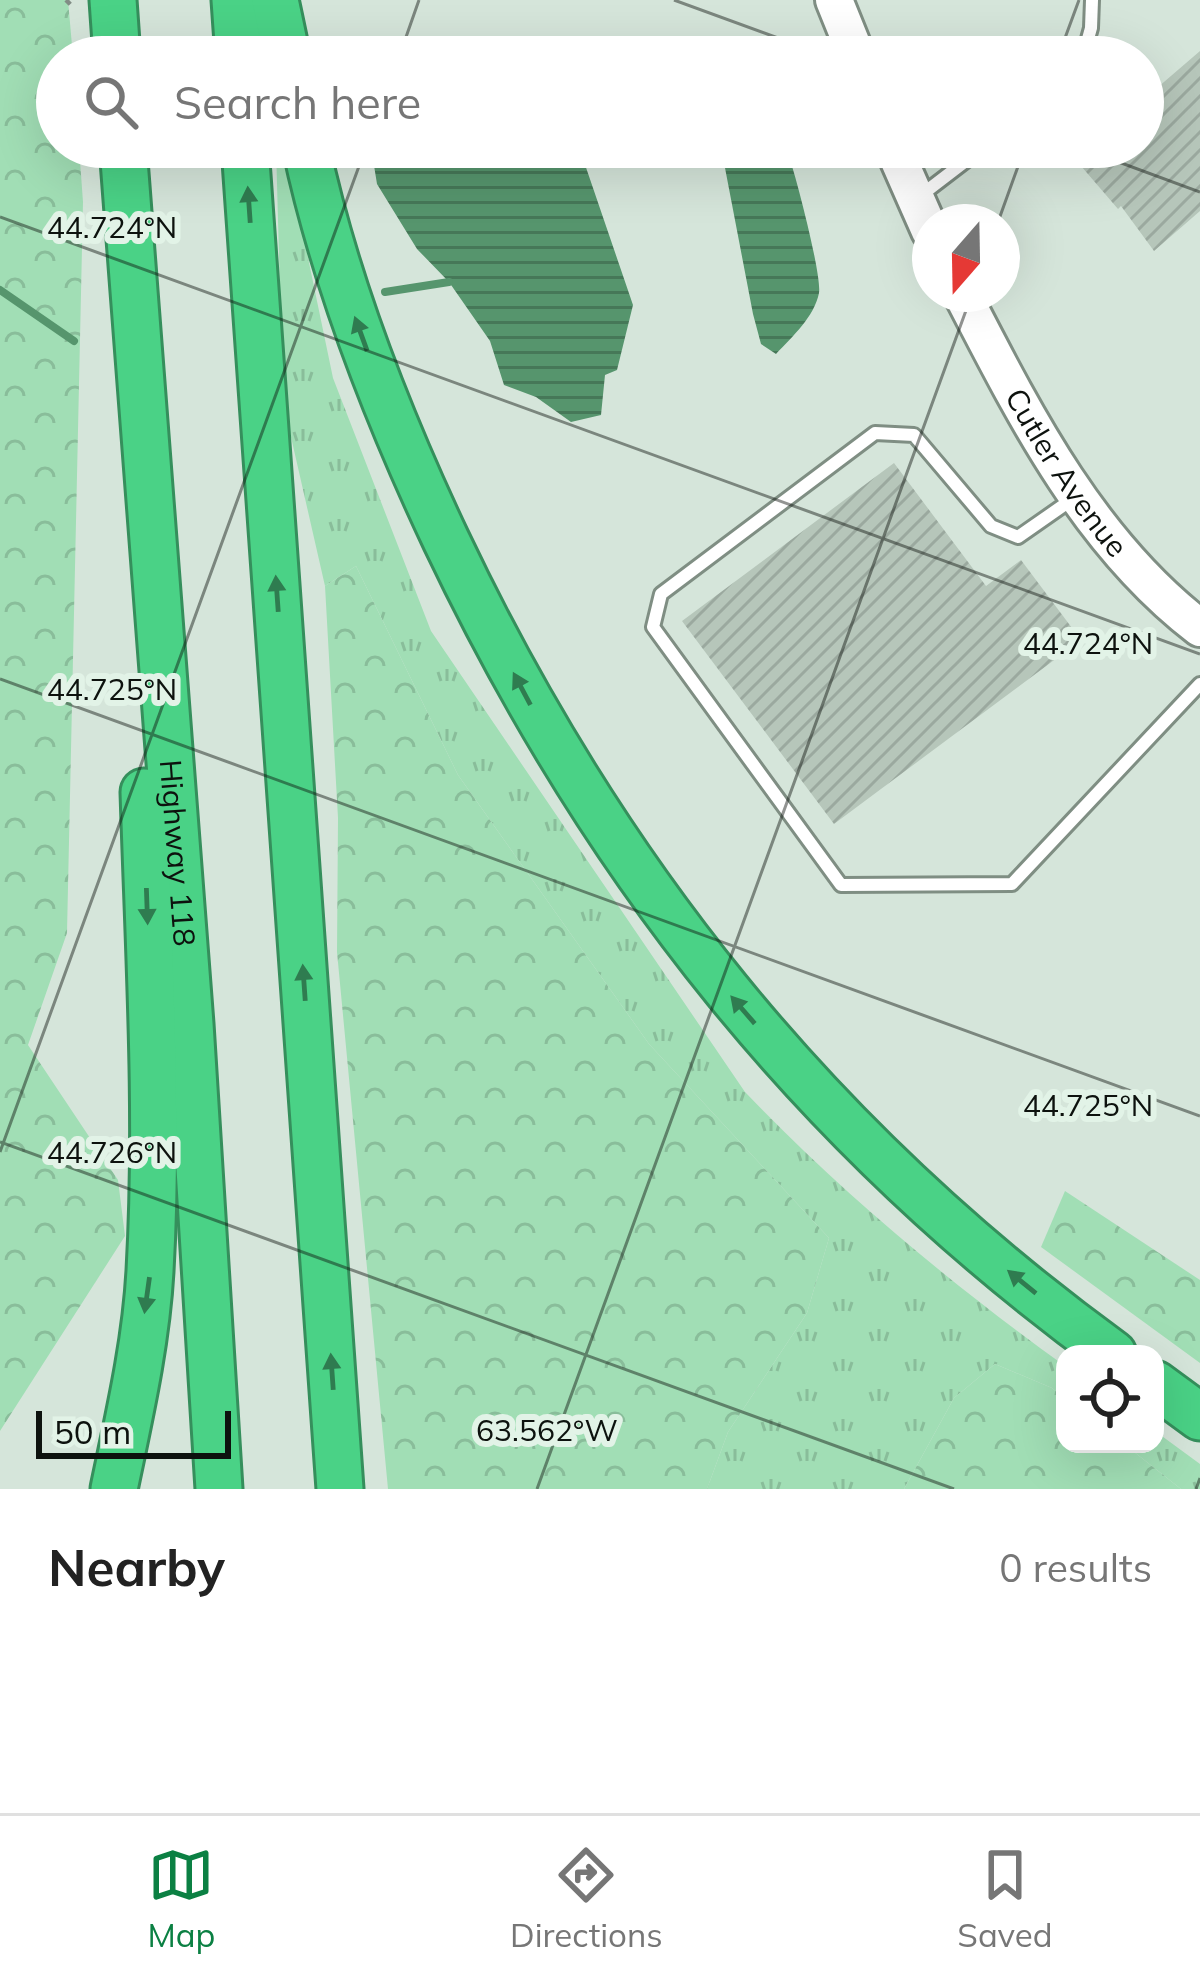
<!DOCTYPE html>
<html lang="en">
<head>
<meta charset="utf-8">
<style>
	:root { --surface:#fff; --page:#f6f6f6; --text:#222; --muted:#767676; --line:#e0e0e0; --accent:#0b8043 }
	body { margin:0; font-family:Mulish,sans-serif; background:var(--page); color:var(--text) }
	.controls { position:absolute; right:36px; bottom:36px; display:grid; overflow:hidden; border-radius:24px; box-shadow:0 12px 48px #0002 }
	.controls button { width:108px; height:108px; display:grid; place-items:center; padding:0; border:0; border-bottom:3px solid var(--line); background:var(--surface); color:var(--text); font:60px sans-serif }
	.compass { position:absolute; left:912px; top:204px; width:108px; height:108px; border-radius:50%; background:var(--surface); box-shadow:0 12px 48px #0002; rotate:200deg }
	.scale { position:absolute; left:36px; bottom:30px; width:195px; box-sizing:border-box; padding-left:12px; border:6px solid #0d120e; border-top:0; font-size:33px; line-height:42px; white-space:nowrap; color:#0d120e; -webkit-text-stroke:9px #e2f3e7; paint-order:stroke }
	.list { margin:0; padding:0; list-style:none }
	h2 { display:flex; justify-content:space-between; align-items:center; height:156px; margin:0; padding:0 48px; font-size:51px }
	h2 small { font-size:39px; font-weight:400; color:var(--muted) }
	.icon { flex:none; width:66px; height:66px; fill:none; stroke:currentColor; stroke-width:2; stroke-linecap:round; stroke-linejoin:round }
	.map { position:relative; flex:none; width:1200px; height:1489px; overflow:hidden }
	.search { position:absolute; background:var(--surface); box-shadow:0 12px 48px #0002; left:36px; right:36px; top:36px; height:132px; display:flex; align-items:center; gap:30px; box-sizing:border-box; padding:0 42px; border-radius:66px; color:var(--muted); font-size:45px }
	.sheet { height:324px; background:var(--surface) }
	nav { display:flex; justify-content:space-around; align-items:center; box-sizing:border-box; height:168px; border-top:3px solid var(--line); background:var(--surface); font-size:33px; color:var(--muted) }
	nav a { display:grid; justify-items:center; gap:6px }
	nav .on { color:var(--accent) }
	.map>svg:first-child { display:block }
	.grass { fill:url(#grass-tufts) }
	.forest { fill:url(#forest-crowns) }
	.water { fill:url(#water-rules) }
	.lines { fill:none; stroke-linecap:round; stroke-linejoin:round }
	.stream { stroke:#56956d; stroke-width:8 }
	.building { fill:url(#building-hatch) }
	.lane-casing { stroke:#7f8e83; stroke-width:18 }
	.secondary-casing { stroke:#7f8e83; stroke-width:42 }
	.highway-casing { stroke:#358f5c; stroke-width:51 }
	.path { stroke:#818d85; stroke-width:4.5; stroke-dasharray:6 6; stroke-linecap:butt }
	.lane { stroke:#fff; stroke-width:12 }
	.secondary { stroke:#fff; stroke-width:36 }
	.highway { stroke:#4ad286; stroke-width:45 }
	.oneway { fill:#2f7c50 }
	.ticks { fill:none; stroke:#0d120e; stroke-width:3; stroke-opacity:0.45 }
	.labels { text-anchor:middle; stroke-width:12; stroke-linejoin:round; paint-order:stroke }
	.street-label { font-size:30px; fill:#0d120e; stroke:#e2f3e7 }
	.ticks-label { font-size:30px; text-anchor:middle; fill:#0d120e; stroke:#e2f3e7; stroke-width:12; stroke-linejoin:round; paint-order:stroke }
</style>
</head>
<body>
<div class="map">
<svg width="1200" height="1489" viewBox="0 0 1200 1489">
	<defs>
		<pattern id="grass-tufts" width="24" height="20" patternUnits="userSpaceOnUse" patternTransform="scale(3)"><rect width="24" height="20" fill="#a1deb5"/><path d="M3 7l-1-3M5 7V3M7 7l1-3M15 17l-1-3M17 17v-4M19 17l1-3" fill="none" stroke="#89bd9a"/></pattern>
		<pattern id="forest-crowns" width="20" height="18" patternUnits="userSpaceOnUse" patternTransform="scale(3)"><rect width="20" height="18" fill="#a1deb5"/><path d="M2 6a3 3 0 1 1 6 0M12 15a3 3 0 1 1 6 0" fill="none" stroke="#89bd9a"/></pattern>
		<pattern id="water-rules" width="6" height="5" patternUnits="userSpaceOnUse" patternTransform="scale(3)"><rect width="6" height="5" fill="#56956d"/><path d="M0 2.5h6" fill="none" stroke="#467858"/></pattern>
		<pattern id="building-hatch" width="6" height="6" patternUnits="userSpaceOnUse" patternTransform="scale(3)"><rect width="6" height="6" fill="#b6c6ba"/><path d="M-1 1l2-2M0 6l6-6M5 7l2-2" fill="none" stroke="#9ba99f"/></pattern>
	</defs>
	<rect width="100%" height="100%" fill="#d5e5da"/>
	<g class="grass">
		<path d="M276 147H285L333 378 431 631 745 1092C843 1194 951 1284 1065 1366V1399L1052 1388 995 1364 954 1398 904 1489H707L728 1432 807 1313 829 1238 649 1044 458 775 356 566 325 586 283 402Z"/>
		<path d="M1155 1431 1200 1464V1489H1181L1124 1444H1155Z"/>
	</g>
	<g class="forest">
		<path d="M0 0H68L73 57H57V147H79L83 202 67 933 28 1045 118 1180 125 1236 0 1431Z"/>
		<path d="M356 566 458 775 649 1044 829 1238 807 1313 728 1432 707 1489H388L337 952 338 818 325 586Z"/>
		<path d="M1065 1191 1200 1280V1363L1041 1247Z"/>
		<path d="M995 1364 1052 1388 1065 1399V1444H1124L1181 1489H904L954 1398Z"/>
	</g>
	<g class="water">
		<path d="M371 147H579L633 305 617 370 605 375 601 415 571 422 536 397 504 385 490 341 449 282 417 249 377 184Z"/>
		<path d="M721 147H786C794 168 822 275 819 293 814 317 793 336 776 354L761 344 753 314Z"/>
	</g>
	<g class="lines">
		<g class="stream">
			<path d="M0 290 74 341"/>
			<path d="M385 292 449 282"/>
		</g>
	</g>
	<g class="building">
		<path d="M1200 51V211L1154 251 1121 206 1118 209 1075 159 1088 147H1143V100Z"/>
		<path d="M894 463 986 586 1021 560 1081 640 834 824 682 621Z"/>
	</g>
	<g class="lines">
		<g class="lane-casing">
			<g id="lane">
				<path d="M1083 57 1091 28 1092 0"/>
				<path d="M920 196 984 147"/>
				<path d="M1074 498 1018 537 991 526 914 435 875 433 661 594 653 627 841 885 1012 884 1200 684"/>
			</g>
		</g>
		<g class="secondary-casing">
			<g id="secondary">
				<path d="M834 0 857 57"/>
				<path d="M893 147 930 231"/>
				<path id="s1" d="M962 294C1025 416 1089 543 1200 628"/>
			</g>
		</g>
		<g class="highway-casing">
			<g id="highway">
				<path d="M113 0 117 57"/>
				<path d="M235 0 239 57"/>
				<path d="M275 0 287 57"/>
				<path id="s2" d="M123 147 190 1024 219 1489"/>
				<path d="M245 147 340 1489"/>
				<path d="M306 147C335 283 387 415 446 540 603 871 816 1138 1113 1354"/>
				<path d="M1155 1384 1200 1417"/>
				<path d="M114 1489C129 1417 146 1344 150 1271 159 1112 149 951 144 792"/>
			</g>
		</g>
		<path class="path" d="M66 0 74 8"/>
		<use href="#lane" class="lane"/>
		<use href="#secondary" class="secondary"/>
		<use href="#highway" class="highway"/>
	</g>
	<defs><path id="oneway-solid" d="M-6-.8H1V-3.2L6.5 0L1 3.2V.8H-6Z" transform="scale(3)"/></defs>
	<g class="oneway">
		<use href="#oneway-solid" transform="translate(249 205) rotate(-94)"/>
		<use href="#oneway-solid" transform="translate(361 334) rotate(-110)"/>
		<use href="#oneway-solid" transform="translate(277 594) rotate(-94)"/>
		<use href="#oneway-solid" transform="translate(522 689) rotate(-118)"/>
		<use href="#oneway-solid" transform="translate(147 906) rotate(88)"/>
		<use href="#oneway-solid" transform="translate(304 983) rotate(-94)"/>
		<use href="#oneway-solid" transform="translate(743 1010) rotate(-131)"/>
		<use href="#oneway-solid" transform="translate(1022 1282) rotate(-141)"/>
		<use href="#oneway-solid" transform="translate(147 1295) rotate(98)"/>
		<use href="#oneway-solid" transform="translate(332 1372) rotate(-94)"/>
	</g>
	<path class="ticks" d="M674 0 830 57M399 57 419 0M1058 57 1079 0M1078 147 1200 192M0 217 1200 654M998 222 1025 147M0 679 1200 1116M0 1142 954 1489M0 1152 366 147M537 1489 972 294M1196 1489 1200 1478"/>
	<g class="labels">
		<g class="street-label">
			<text dy="10" stroke="none"><textPath href="#s1" startOffset="207">Cutler Avenue</textPath></text>
			<text dy="10" stroke="none"><textPath href="#s2" startOffset="708">Highway 118</textPath></text>
		</g>
	</g>
	<g class="ticks-label">
		<text x="112" y="238">44.724°N</text>
		<text x="1088" y="654">44.724°N</text>
		<text x="112" y="700">44.725°N</text>
		<text x="1088" y="1116">44.725°N</text>
		<text x="112" y="1163">44.726°N</text>
		<text x="547" y="1441">63.562°W</text>
	</g>
</svg>
<div class="controls">
<button><svg class="icon" aria-label="locate" viewBox="0 0 24 24"><circle cx="12" cy="12" r="6"/><path d="M12 2v4M12 18v4M2 12h4M18 12h4"/></svg></button>
</div>
<svg class="compass" viewBox="-18 -18 36 36"><path d="M0-13l5 13h-10z" fill="#e53935"/><path d="M0 13l5-13h-10z" fill="#767676"/></svg>
<div class="scale">50 m</div>
<div class="search"><svg class="icon" aria-label="search" viewBox="0 0 24 24"><circle cx="10" cy="10" r="6"/><path d="M15 15l6 6"/></svg>Search here</div>
</div>
<section class="sheet">
<h2>Nearby<small>0 results</small></h2>
<ul class="list">
</ul>
</section>
<nav>
<a class="on"><svg class="icon" aria-label="map" viewBox="0 0 24 24"><path d="M3 6l6-2 6 2 6-2v14l-6 2-6-2-6 2zM9 4v14M15 6v14"/></svg>Map</a>
<a><svg class="icon" aria-label="directions" viewBox="0 0 24 24"><path d="M12 3l9 9-9 9-9-9zM9 14v-3h6M13 9l2 2-2 2"/></svg>Directions</a>
<a><svg class="icon" aria-label="saved" viewBox="0 0 24 24"><path d="M7 4h10v16l-5-4-5 4z"/></svg>Saved</a>
</nav>
</body>
</html>
